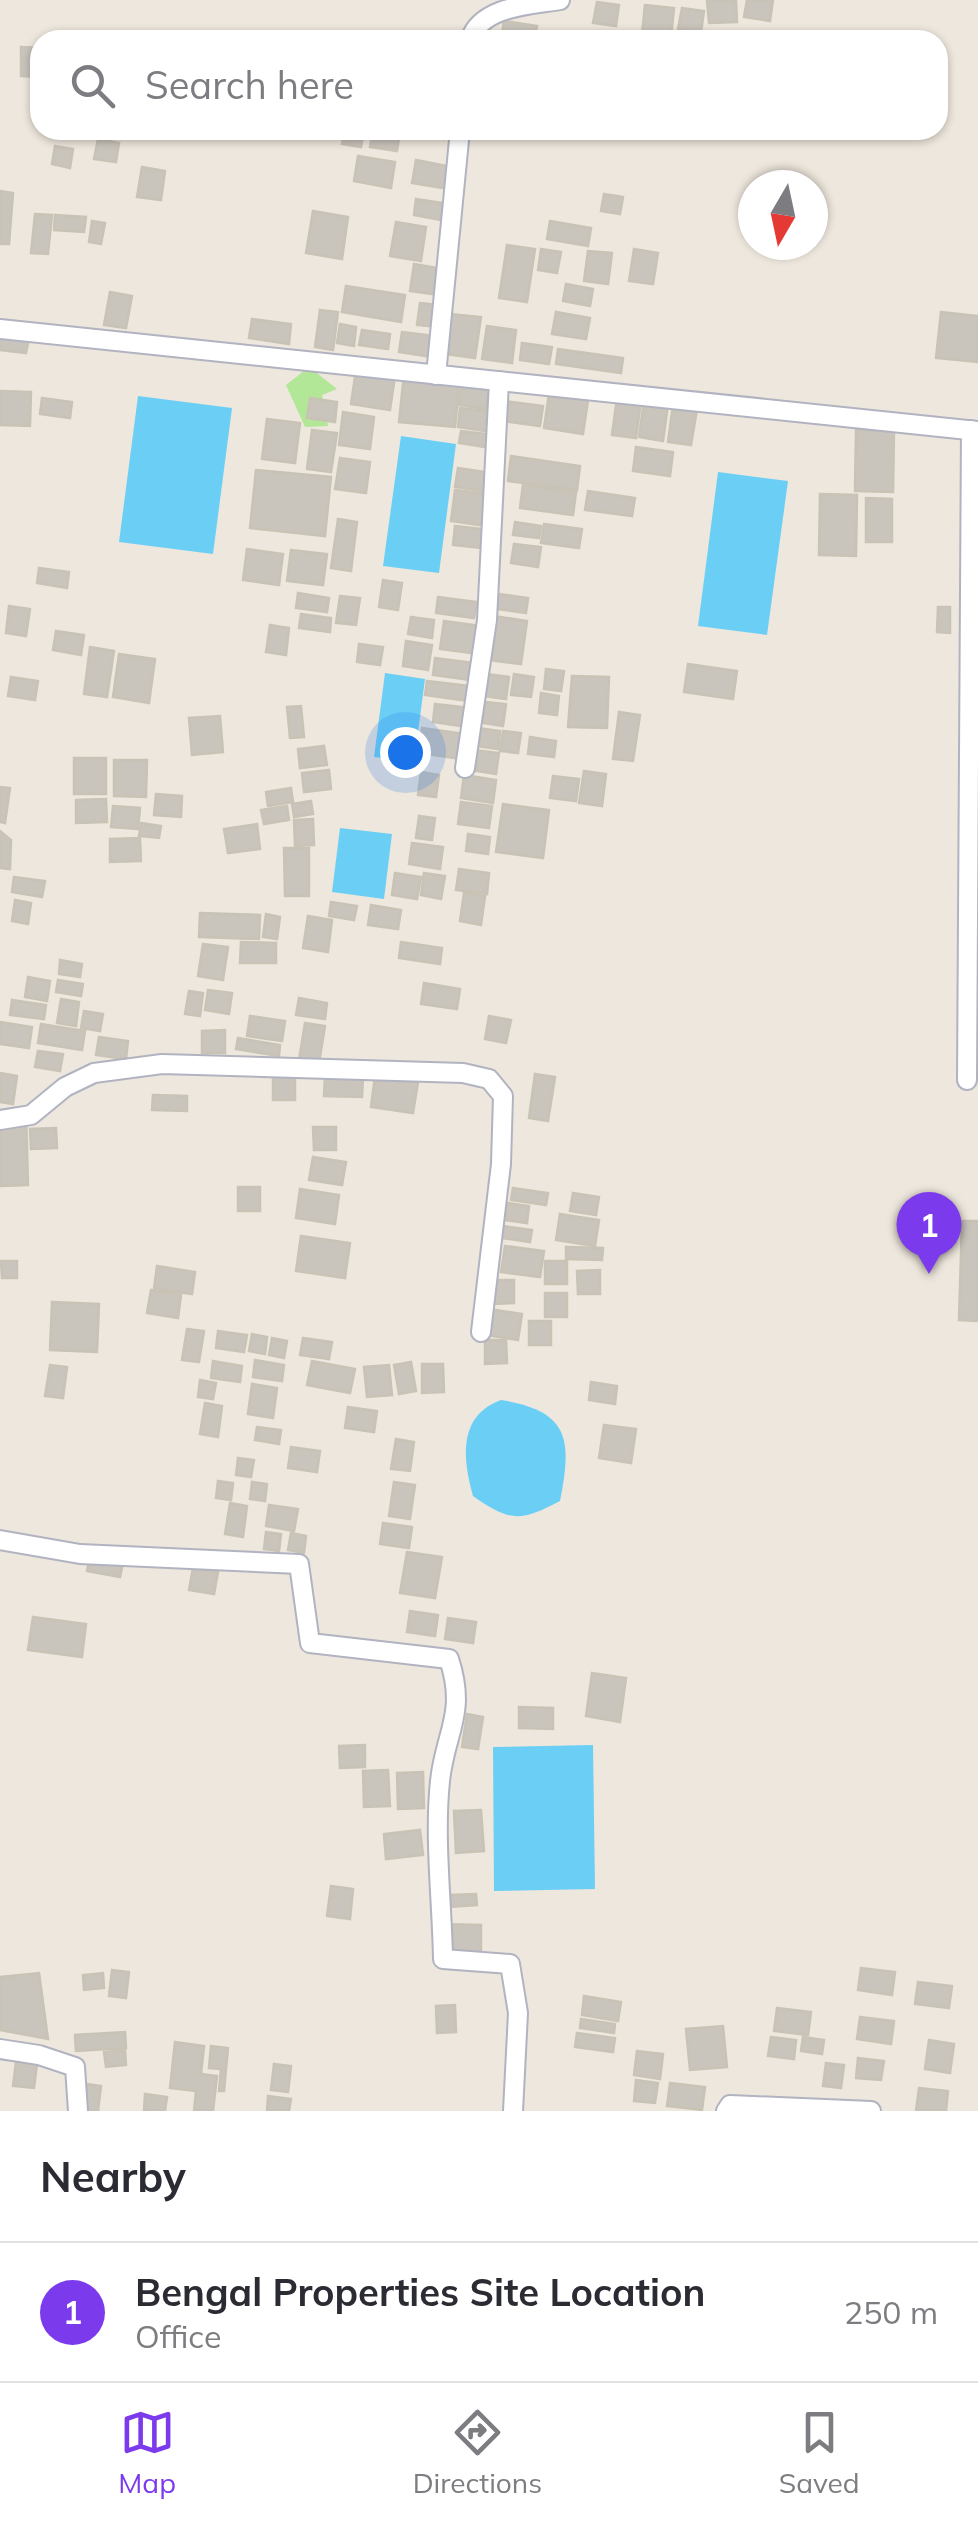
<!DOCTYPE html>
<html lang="en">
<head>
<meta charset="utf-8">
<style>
	:root { --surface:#fff; --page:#f7f7f7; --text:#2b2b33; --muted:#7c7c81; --line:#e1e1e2; --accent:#7c3aed }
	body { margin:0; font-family:Mulish,sans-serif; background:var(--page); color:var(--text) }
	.compass { position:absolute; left:738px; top:170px; width:90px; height:90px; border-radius:50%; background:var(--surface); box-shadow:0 2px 8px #0004; rotate:189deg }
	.you { position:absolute; left:405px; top:752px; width:35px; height:35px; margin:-25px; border:8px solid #fff; border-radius:50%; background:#1a73e8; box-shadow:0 0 0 15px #1a73e833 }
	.badge { display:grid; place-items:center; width:65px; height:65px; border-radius:50%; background:var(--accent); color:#fff; font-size:32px; font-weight:700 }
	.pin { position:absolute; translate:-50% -82px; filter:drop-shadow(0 2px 5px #0008) }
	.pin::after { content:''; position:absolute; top:52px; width:35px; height:30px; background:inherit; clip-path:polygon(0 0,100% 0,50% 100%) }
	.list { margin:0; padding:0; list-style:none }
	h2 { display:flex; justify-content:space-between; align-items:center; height:130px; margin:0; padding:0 40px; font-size:42px }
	h2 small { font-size:32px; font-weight:400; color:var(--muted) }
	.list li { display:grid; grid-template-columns:65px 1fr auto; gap:30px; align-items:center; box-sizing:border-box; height:140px; padding:0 40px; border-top:2px solid var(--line) }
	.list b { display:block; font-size:38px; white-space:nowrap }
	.list p { margin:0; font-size:32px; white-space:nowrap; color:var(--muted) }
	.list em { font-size:32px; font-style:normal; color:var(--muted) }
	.icon { flex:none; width:55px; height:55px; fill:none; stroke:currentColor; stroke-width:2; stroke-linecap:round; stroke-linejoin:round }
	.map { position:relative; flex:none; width:978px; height:2111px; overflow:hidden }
	.search { position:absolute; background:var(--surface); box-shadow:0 2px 8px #0004; left:30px; right:30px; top:30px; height:110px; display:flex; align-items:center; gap:25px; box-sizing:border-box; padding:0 35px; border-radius:30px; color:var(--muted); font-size:38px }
	.sheet { height:270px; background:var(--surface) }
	nav { display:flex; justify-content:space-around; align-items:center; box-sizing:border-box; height:140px; border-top:2px solid var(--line); background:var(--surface); font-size:28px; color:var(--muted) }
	nav a { display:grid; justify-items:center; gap:5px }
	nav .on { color:var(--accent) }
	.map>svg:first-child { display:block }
	.green { fill:#b1e797 }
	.water { fill:#6bcff5 }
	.building { fill:#c9c4bc; stroke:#c9c3b6; stroke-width:2.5 }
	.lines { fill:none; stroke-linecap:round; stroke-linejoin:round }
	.minor-casing { stroke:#b1b3c0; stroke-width:22 }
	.minor { stroke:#fff; stroke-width:18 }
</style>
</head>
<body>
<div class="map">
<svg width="978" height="2111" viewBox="0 0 978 2111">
	<rect width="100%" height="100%" fill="#eee7dd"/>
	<path class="green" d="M309 367 337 389 322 395 328 426 305 427 286 385Z"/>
	<g class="water">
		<path d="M138 396 232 408 213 554 119 542Z"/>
		<path d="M401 436 456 444 439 573 383 566Z"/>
		<path d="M718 472 788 481 767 635 698 626Z"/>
		<path d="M385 673 425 679 414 762 374 757Z"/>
		<path d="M340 828 392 834 384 899 332 892Z"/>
		<path d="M501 1400C570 1411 572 1440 560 1501 520 1522 510 1522 473 1496 463 1460 457 1416 501 1400Z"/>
		<path d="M593 1745 595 1889 494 1891 493 1747Z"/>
	</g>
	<g class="building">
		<path d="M707 0H736L737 22 709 23Z"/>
		<path d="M747 0H773L770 21 744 17Z"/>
		<path d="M597 2 619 5 616 26 593 23Z"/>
		<path d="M645 5 674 8 671 37 642 34Z"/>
		<path d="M682 8 704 11 701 32 678 29Z"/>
		<path d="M504 21 537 26 534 40H501Z"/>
		<path d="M21 47 40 48V77L21 76Z"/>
		<path d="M345 130H364L361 147 342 144Z"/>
		<path d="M373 130 400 132 397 151 370 147Z"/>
		<path d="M98 139 119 143 116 162 94 159Z"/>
		<path d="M55 146 73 149 70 168 52 164Z"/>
		<path d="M358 156 395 162 391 188 354 181Z"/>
		<path d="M416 160 452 167 449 189 412 183Z"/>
		<path d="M142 167 165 171 161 200 137 197Z"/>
		<path d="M0 191 13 193 9 244H0Z"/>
		<path d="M604 194 623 197 620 214 601 211Z"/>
		<path d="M416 199 449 204 446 221 414 215Z"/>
		<path d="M313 211 348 217 342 259 306 253Z"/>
		<path d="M35 214 52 215 48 254 31 253Z"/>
		<path d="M55 215 86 217 84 232 54 230Z"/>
		<path d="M92 221 105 223 101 244 89 242Z"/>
		<path d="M550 221 591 228 588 246 547 239Z"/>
		<path d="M396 222 426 227 421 261 390 256Z"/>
		<path d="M507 245 535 249 527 302 499 298Z"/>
		<path d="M541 249 561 252 557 273 538 270Z"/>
		<path d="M634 249 658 253 653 284 629 281Z"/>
		<path d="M588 251 612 253 608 284 584 281Z"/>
		<path d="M414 264 443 269 439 295 410 291Z"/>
		<path d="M566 284 593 289 590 306 563 301Z"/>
		<path d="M346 286 405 295 401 322 342 312Z"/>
		<path d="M110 292 132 296 126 328 104 325Z"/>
		<path d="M420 303 440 305 437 327 417 325Z"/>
		<path d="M320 310 338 312 333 350 315 347Z"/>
		<path d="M556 312 590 318 586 339 552 334Z"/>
		<path d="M941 312 978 316V362L936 358Z"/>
		<path d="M450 314 481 317 475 358 445 354Z"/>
		<path d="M252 319 291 324 289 344 249 338Z"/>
		<path d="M340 324 356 327 354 346 337 343Z"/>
		<path d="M487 326 516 330 512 363 482 359Z"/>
		<path d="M362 330 390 334 388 349 359 345Z"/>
		<path d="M402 332 435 336 432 357 399 352Z"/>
		<path d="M0 333 29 337 26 353 0 350Z"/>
		<path d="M522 343 552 347 549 364 520 360Z"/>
		<path d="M558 349 623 358 621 373 556 364Z"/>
		<path d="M356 370 395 376 390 410 351 404Z"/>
		<path d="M404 374 460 379 455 427 399 422Z"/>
		<path d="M462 386 489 390 486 409 459 405Z"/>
		<path d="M0 391 31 392 30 426 0 425Z"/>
		<path d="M549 394 588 400 583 434 544 428Z"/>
		<path d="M42 398 72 402 70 418 40 414Z"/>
		<path d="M310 398 337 402 335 422 307 418Z"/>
		<path d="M617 398 641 401 636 438 612 435Z"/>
		<path d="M505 401 543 406 540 426 503 421Z"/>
		<path d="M644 401 668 404 663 441 639 437Z"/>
		<path d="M673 405 697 409 691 445 668 442Z"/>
		<path d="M460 408 488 411 485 431 458 427Z"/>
		<path d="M343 412 374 417 370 449 339 445Z"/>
		<path d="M267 419 300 423 295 463 262 459Z"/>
		<path d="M312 430 337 433 331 472 307 469Z"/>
		<path d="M856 430 894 431 893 492 855 491Z"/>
		<path d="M461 431 487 434 485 447 459 443Z"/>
		<path d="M636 447 673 452 670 476 633 471Z"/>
		<path d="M511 456 580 466 577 490 508 481Z"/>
		<path d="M340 458 370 462 366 493 335 489Z"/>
		<path d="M458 468 485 472 483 491 455 487Z"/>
		<path d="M256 470 331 477 325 536 250 528Z"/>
		<path d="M523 485 576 492 573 515 520 508Z"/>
		<path d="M455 490 490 494 486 526 451 521Z"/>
		<path d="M588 491 635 498 632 516 585 510Z"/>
		<path d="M820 494 857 495 856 556 819 555Z"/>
		<path d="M866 498 892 499V542H866Z"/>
		<path d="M338 519 357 522 351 571 331 568Z"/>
		<path d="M515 522 541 526 539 538 513 535Z"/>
		<path d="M544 524 582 529 579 548 541 543Z"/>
		<path d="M455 526 483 529 480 548 453 545Z"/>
		<path d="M514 544 541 547 538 567 511 563Z"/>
		<path d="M247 549 283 554 279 585 243 580Z"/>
		<path d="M291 550 327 554 323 585 287 581Z"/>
		<path d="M39 568 69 572 67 588 37 583Z"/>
		<path d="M383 580 402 583 398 610 379 607Z"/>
		<path d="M298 593 329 598 327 612 296 608Z"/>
		<path d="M499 594 528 598 526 613 497 609Z"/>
		<path d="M340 596 360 598 356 625 336 623Z"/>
		<path d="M438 597 477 602 474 618 436 613Z"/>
		<path d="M9 606 30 609 26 636 6 633Z"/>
		<path d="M938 607H950V633L937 632Z"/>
		<path d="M301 614 331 618 330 632 299 628Z"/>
		<path d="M494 616 527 621 521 664 488 660Z"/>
		<path d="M411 617 434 620 432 638 408 634Z"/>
		<path d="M444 621 482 626 479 654 440 649Z"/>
		<path d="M270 625 289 628 286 655 266 652Z"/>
		<path d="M56 631 84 635 81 655 53 650Z"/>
		<path d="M406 641 432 645 428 670 403 666Z"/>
		<path d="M359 644 383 647 380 665 357 662Z"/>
		<path d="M90 647 114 651 107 697 84 694Z"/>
		<path d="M119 654 155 659 149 703 113 697Z"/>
		<path d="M435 658 474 663 471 680 433 675Z"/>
		<path d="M688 664 737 671 733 699 684 692Z"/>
		<path d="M546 669 564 671 561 691 544 689Z"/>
		<path d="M486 674 509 677 506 699 483 696Z"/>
		<path d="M514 674 534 677 531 697 511 695Z"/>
		<path d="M572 676 609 677 607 728 568 727Z"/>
		<path d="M11 677 38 681 35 700 8 696Z"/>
		<path d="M427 681 471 686 469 701 425 695Z"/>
		<path d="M541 693 559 696 557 715 539 713Z"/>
		<path d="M485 702 506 704 503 726 483 723Z"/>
		<path d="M435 704 463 707 461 726 433 722Z"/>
		<path d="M301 706 304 737 290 738 287 707Z"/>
		<path d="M619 712 640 715 633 761 613 759Z"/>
		<path d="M220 716 223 752 192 755 189 718Z"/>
		<path d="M422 728 465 734 462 759 419 753Z"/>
		<path d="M478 728 500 731 498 749 476 746Z"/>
		<path d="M503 731 521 733 518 753 500 751Z"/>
		<path d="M530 737 556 741 554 757 528 754Z"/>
		<path d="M324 746 327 765 300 768 298 749Z"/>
		<path d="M474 750 499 753 496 774 471 770Z"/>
		<rect x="74" y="758" width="32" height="36"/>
		<path d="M114 760H147L146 797 114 796Z"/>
		<path d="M329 770 331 789 304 792 302 773Z"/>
		<path d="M584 771 606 774 602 806 579 803Z"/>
		<path d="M421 772 439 775 436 797 418 795Z"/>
		<path d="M464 775 496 780 493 803 461 798Z"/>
		<path d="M553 776 579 779 576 801 550 798Z"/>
		<path d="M0 787 10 788 5 823 0 822Z"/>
		<path d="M291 788 293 802 268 806 266 792Z"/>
		<path d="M156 794 182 796 181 817 154 815Z"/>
		<path d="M106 799 107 822 76 823V800Z"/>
		<path d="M311 801 313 814 294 817 292 804Z"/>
		<path d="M461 802 492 806 489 828 458 824Z"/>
		<path d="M503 804 549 810 543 858 496 852Z"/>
		<path d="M113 806 140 808 138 829 111 827Z"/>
		<path d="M287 806 289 820 264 824 261 810Z"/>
		<path d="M419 816 435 818 432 840 416 838Z"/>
		<path d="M313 819 314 845 295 846 294 820Z"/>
		<path d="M141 823 161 826 159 838 139 836Z"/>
		<path d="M257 824 260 849 228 853 224 829Z"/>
		<path d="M0 831 11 840 10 869 0 868Z"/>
		<path d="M468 834 490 837 488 854 466 851Z"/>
		<path d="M140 838 141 861 110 862V839Z"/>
		<path d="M412 843 443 847 440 869 409 864Z"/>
		<path d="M284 848H309V896H285Z"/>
		<path d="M459 869 489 873 487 894 456 890Z"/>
		<path d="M395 873 421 877 417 899 392 895Z"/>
		<path d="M424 873 445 876 441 899 421 895Z"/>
		<path d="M14 877 45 881 42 897 12 892Z"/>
		<path d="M464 893 485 896 481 925 460 921Z"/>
		<path d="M15 900 31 903 28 924 12 921Z"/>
		<path d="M331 902 357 906 354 920 329 916Z"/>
		<path d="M371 905 401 910 398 929 368 925Z"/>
		<path d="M200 913 260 915 259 939 199 937Z"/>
		<path d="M266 914 280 917 277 939 263 937Z"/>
		<path d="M308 916 332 920 328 952 303 948Z"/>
		<path d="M241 942 276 943V963H240Z"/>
		<path d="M401 942 442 948 440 964 399 958Z"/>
		<path d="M203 944 228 947 223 980 198 976Z"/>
		<path d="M60 960 82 964 80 977 59 974Z"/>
		<path d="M28 977 50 981 47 1001 25 997Z"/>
		<path d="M58 980 83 984 81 996 56 992Z"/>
		<path d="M424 983 460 989 457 1009 421 1004Z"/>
		<path d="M208 990 232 993 229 1014 205 1010Z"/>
		<path d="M189 991 203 993 200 1016 185 1014Z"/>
		<path d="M299 998 327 1003 325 1019 296 1015Z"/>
		<path d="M61 999 79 1002 76 1026 57 1023Z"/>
		<path d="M12 1000 46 1005 44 1019 10 1015Z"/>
		<path d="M84 1011 103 1014 100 1031 81 1028Z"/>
		<path d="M250 1016 285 1021 282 1041 247 1036Z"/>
		<path d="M489 1016 511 1020 506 1043 485 1039Z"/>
		<path d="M0 1022 32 1027 29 1048 0 1044Z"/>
		<path d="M305 1023 325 1026 319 1063 299 1060Z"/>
		<path d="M41 1024 85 1031 82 1050 38 1043Z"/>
		<path d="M225 1030V1053H202V1031Z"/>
		<path d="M99 1037 128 1041 126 1059 96 1055Z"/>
		<path d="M238 1038 280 1045 279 1056 236 1049Z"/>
		<path d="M38 1051 63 1054 60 1071 35 1067Z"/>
		<path d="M0 1073 17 1076 13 1104 0 1102Z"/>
		<path d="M535 1074 555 1077 548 1121 529 1118Z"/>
		<path d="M295 1076V1100H273V1077Z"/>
		<path d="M325 1076 363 1077 362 1097 324 1096Z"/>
		<path d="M375 1076 418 1082 413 1113 371 1107Z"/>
		<path d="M153 1095 187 1096V1111L152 1110Z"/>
		<path d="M26 1113 28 1185 0 1186V1114Z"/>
		<path d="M313 1127H336V1150H314Z"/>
		<path d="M56 1128 57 1148 31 1149 30 1129Z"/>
		<path d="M313 1157 346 1162 342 1185 309 1180Z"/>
		<rect x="238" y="1187" width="22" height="24"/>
		<path d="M513 1188 548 1193 546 1205 511 1200Z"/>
		<path d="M300 1189 339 1195 335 1224 296 1218Z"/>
		<path d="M573 1193 599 1197 596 1215 570 1211Z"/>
		<path d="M493 1201 529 1206 527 1223 490 1218Z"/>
		<path d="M560 1214 599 1220 595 1246 556 1240Z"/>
		<path d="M962 1221H978V1321L959 1320Z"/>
		<path d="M496 1225 532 1230 530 1242 495 1237Z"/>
		<path d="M301 1236 350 1243 345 1278 296 1271Z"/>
		<path d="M505 1246 544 1251 540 1277 501 1272Z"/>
		<path d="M566 1247 603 1248 602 1260 566 1259Z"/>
		<path d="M1 1261H17V1278H2Z"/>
		<rect x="545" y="1261" width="22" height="23"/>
		<path d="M157 1266 195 1272 192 1294 154 1289Z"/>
		<path d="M600 1270V1294H578L577 1271Z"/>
		<path d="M492 1280H514V1303L492 1304Z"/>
		<path d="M151 1290 181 1295 178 1318 147 1313Z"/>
		<rect x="545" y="1293" width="22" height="24"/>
		<path d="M52 1302 99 1304 97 1352 50 1350Z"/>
		<path d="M483 1308 522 1314 518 1340 479 1334Z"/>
		<rect x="529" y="1321" width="22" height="24"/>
		<path d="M187 1329 204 1331 199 1362 182 1360Z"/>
		<path d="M218 1331 247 1335 244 1352 216 1348Z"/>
		<path d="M252 1334 267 1337 265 1354 249 1351Z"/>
		<path d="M272 1338 287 1341 284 1358 269 1355Z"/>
		<path d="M303 1338 332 1342 329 1359 300 1355Z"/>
		<path d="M485 1340H506L507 1363 485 1364Z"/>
		<path d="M255 1360 284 1365 282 1381 253 1377Z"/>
		<path d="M213 1361 242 1366 240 1382 211 1378Z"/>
		<path d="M312 1361 355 1369 350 1393 307 1385Z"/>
		<path d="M411 1362 416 1391 399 1394 394 1365Z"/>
		<path d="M422 1364H443L444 1392 422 1393Z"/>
		<path d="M50 1365 67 1367 63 1398 45 1396Z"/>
		<path d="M389 1365 392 1395 367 1397 364 1367Z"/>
		<path d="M200 1380 216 1383 213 1399 198 1397Z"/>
		<path d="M591 1382 617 1386 615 1404 589 1400Z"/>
		<path d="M252 1384 277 1388 273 1418 248 1414Z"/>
		<path d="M205 1403 222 1406 218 1437 200 1434Z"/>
		<path d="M348 1407 377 1411 374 1432 345 1428Z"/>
		<path d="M604 1425 636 1429 631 1463 599 1458Z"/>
		<path d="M257 1427 281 1430 279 1444 255 1440Z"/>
		<path d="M396 1439 414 1442 410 1471 391 1469Z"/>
		<path d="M291 1447 320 1451 317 1472 288 1468Z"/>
		<path d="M238 1458 254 1460 251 1477 236 1475Z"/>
		<path d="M218 1481 233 1483 231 1500 216 1498Z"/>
		<path d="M252 1482 267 1484 265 1501 250 1499Z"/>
		<path d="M394 1482 415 1485 410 1519 389 1516Z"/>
		<path d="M230 1503 247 1506 243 1537 225 1534Z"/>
		<path d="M269 1505 298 1509 294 1531 266 1526Z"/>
		<path d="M383 1523 412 1527 409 1548 380 1544Z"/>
		<path d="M266 1532 281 1534 279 1551 264 1549Z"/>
		<path d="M291 1533 306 1536 304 1553 288 1550Z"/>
		<path d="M407 1552 442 1557 435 1598 400 1593Z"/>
		<path d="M90 1556 123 1563 120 1577 87 1571Z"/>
		<path d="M193 1568 218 1572 214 1594 189 1590Z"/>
		<path d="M410 1611 438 1615 435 1636 407 1632Z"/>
		<path d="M33 1617 86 1624 82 1657 28 1650Z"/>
		<path d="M448 1618 476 1622 473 1643 445 1639Z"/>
		<path d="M592 1673 626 1678 620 1722 586 1716Z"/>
		<path d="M519 1707 553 1708V1729L519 1728Z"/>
		<path d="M467 1714 483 1717 478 1749 462 1747Z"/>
		<path d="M365 1745V1767L340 1768 339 1746Z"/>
		<path d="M388 1770 390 1806 364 1807 363 1771Z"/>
		<path d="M423 1772 424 1808 398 1809 397 1773Z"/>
		<path d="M481 1810 484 1851 456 1853 454 1811Z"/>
		<path d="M420 1830 423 1855 386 1859 384 1834Z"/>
		<path d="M331 1886 353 1889 350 1919 327 1916Z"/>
		<path d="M476 1894 477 1905 449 1907V1895Z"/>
		<path d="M441 1924 481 1925V1952L440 1950Z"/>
		<path d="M861 1968 895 1972 892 1995 858 1990Z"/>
		<path d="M112 1970 129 1972 126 1998 109 1996Z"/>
		<path d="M39 1973 48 2039 0 2030V1977Z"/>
		<path d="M103 1973 104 1988 84 1990 83 1975Z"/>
		<path d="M918 1982 952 1986 949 2008 915 2004Z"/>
		<path d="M584 1996 621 2002 618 2021 582 2015Z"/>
		<path d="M455 2005 456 2032 437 2033 436 2006Z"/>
		<path d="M777 2008 811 2012 808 2035 774 2031Z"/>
		<path d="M860 2017 894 2021 891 2044 857 2039Z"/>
		<path d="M581 2019 615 2024 614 2033 580 2028Z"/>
		<path d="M723 2026 727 2067 690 2070 686 2029Z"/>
		<path d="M125 2032 126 2048 76 2051 75 2035Z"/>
		<path d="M577 2033 615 2038 613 2052 575 2047Z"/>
		<path d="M771 2037 796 2040 794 2059 768 2056Z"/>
		<path d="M803 2037 824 2040 822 2054 801 2051Z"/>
		<path d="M929 2040 954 2044 950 2073 925 2069Z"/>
		<path d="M175 2042 204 2046 201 2074 217 2076 213 2111H194L196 2091 170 2088Z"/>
		<path d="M211 2046 228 2048 224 2091H219L221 2069 209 2068Z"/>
		<path d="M125 2050 126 2065 106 2067 104 2052Z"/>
		<path d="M637 2051 663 2054 660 2079 634 2075Z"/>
		<path d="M17 2054 38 2056 34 2088 13 2086Z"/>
		<path d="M858 2058 884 2061 881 2080 856 2078Z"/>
		<path d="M826 2063 844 2065 841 2088 823 2086Z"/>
		<path d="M274 2064 291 2066 288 2092 271 2090Z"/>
		<path d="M636 2080 658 2083 655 2103 634 2101Z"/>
		<path d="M80 2083 101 2086 98 2111H77Z"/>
		<path d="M670 2083 705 2087 702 2110 667 2106Z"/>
		<path d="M919 2088 948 2091 946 2111H916Z"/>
		<path d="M145 2094 167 2097 165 2111H144Z"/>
		<path d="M268 2096 291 2099 289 2111H267Z"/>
	</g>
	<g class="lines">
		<g class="minor-casing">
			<g id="minor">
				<path d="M470 40C481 6 530 5 560 0"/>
				<path d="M0 329 978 431"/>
				<path d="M436 375 460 130"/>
				<path d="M465 768 487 620 499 381"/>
				<path d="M967 1080 971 430"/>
				<path d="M0 1120 31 1115 65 1087 94 1073 162 1064 463 1073 489 1079 503 1096 501 1164 481 1332"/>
				<path d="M0 1540 80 1554 299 1564 310 1643 449 1659C467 1714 445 1732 440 1781 434 1839 442 1901 443 1959L510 1964 518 2013 513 2111"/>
				<path d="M0 2049 39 2055 75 2067 78 2111"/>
				<path d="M726 2111 730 2105 871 2111"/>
			</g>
		</g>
		<use href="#minor" class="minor"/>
	</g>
</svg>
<svg class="compass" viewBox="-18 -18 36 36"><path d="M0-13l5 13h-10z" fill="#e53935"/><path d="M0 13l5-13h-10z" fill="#7c7c81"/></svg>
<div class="you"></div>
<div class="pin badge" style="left:929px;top:1274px">1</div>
<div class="search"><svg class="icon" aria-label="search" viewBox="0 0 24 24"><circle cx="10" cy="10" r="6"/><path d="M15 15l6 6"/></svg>Search here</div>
</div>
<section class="sheet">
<h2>Nearby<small></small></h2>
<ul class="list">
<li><span class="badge">1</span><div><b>Bengal Properties Site Location</b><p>Office</p></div><em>250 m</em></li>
</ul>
</section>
<nav>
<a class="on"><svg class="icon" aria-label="map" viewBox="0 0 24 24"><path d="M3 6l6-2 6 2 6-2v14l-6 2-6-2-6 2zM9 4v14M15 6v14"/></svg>Map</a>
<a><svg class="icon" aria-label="directions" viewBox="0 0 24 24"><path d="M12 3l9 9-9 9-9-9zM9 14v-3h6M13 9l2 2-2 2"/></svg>Directions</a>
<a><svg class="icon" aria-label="saved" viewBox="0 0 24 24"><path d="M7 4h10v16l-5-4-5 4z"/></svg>Saved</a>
</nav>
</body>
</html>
